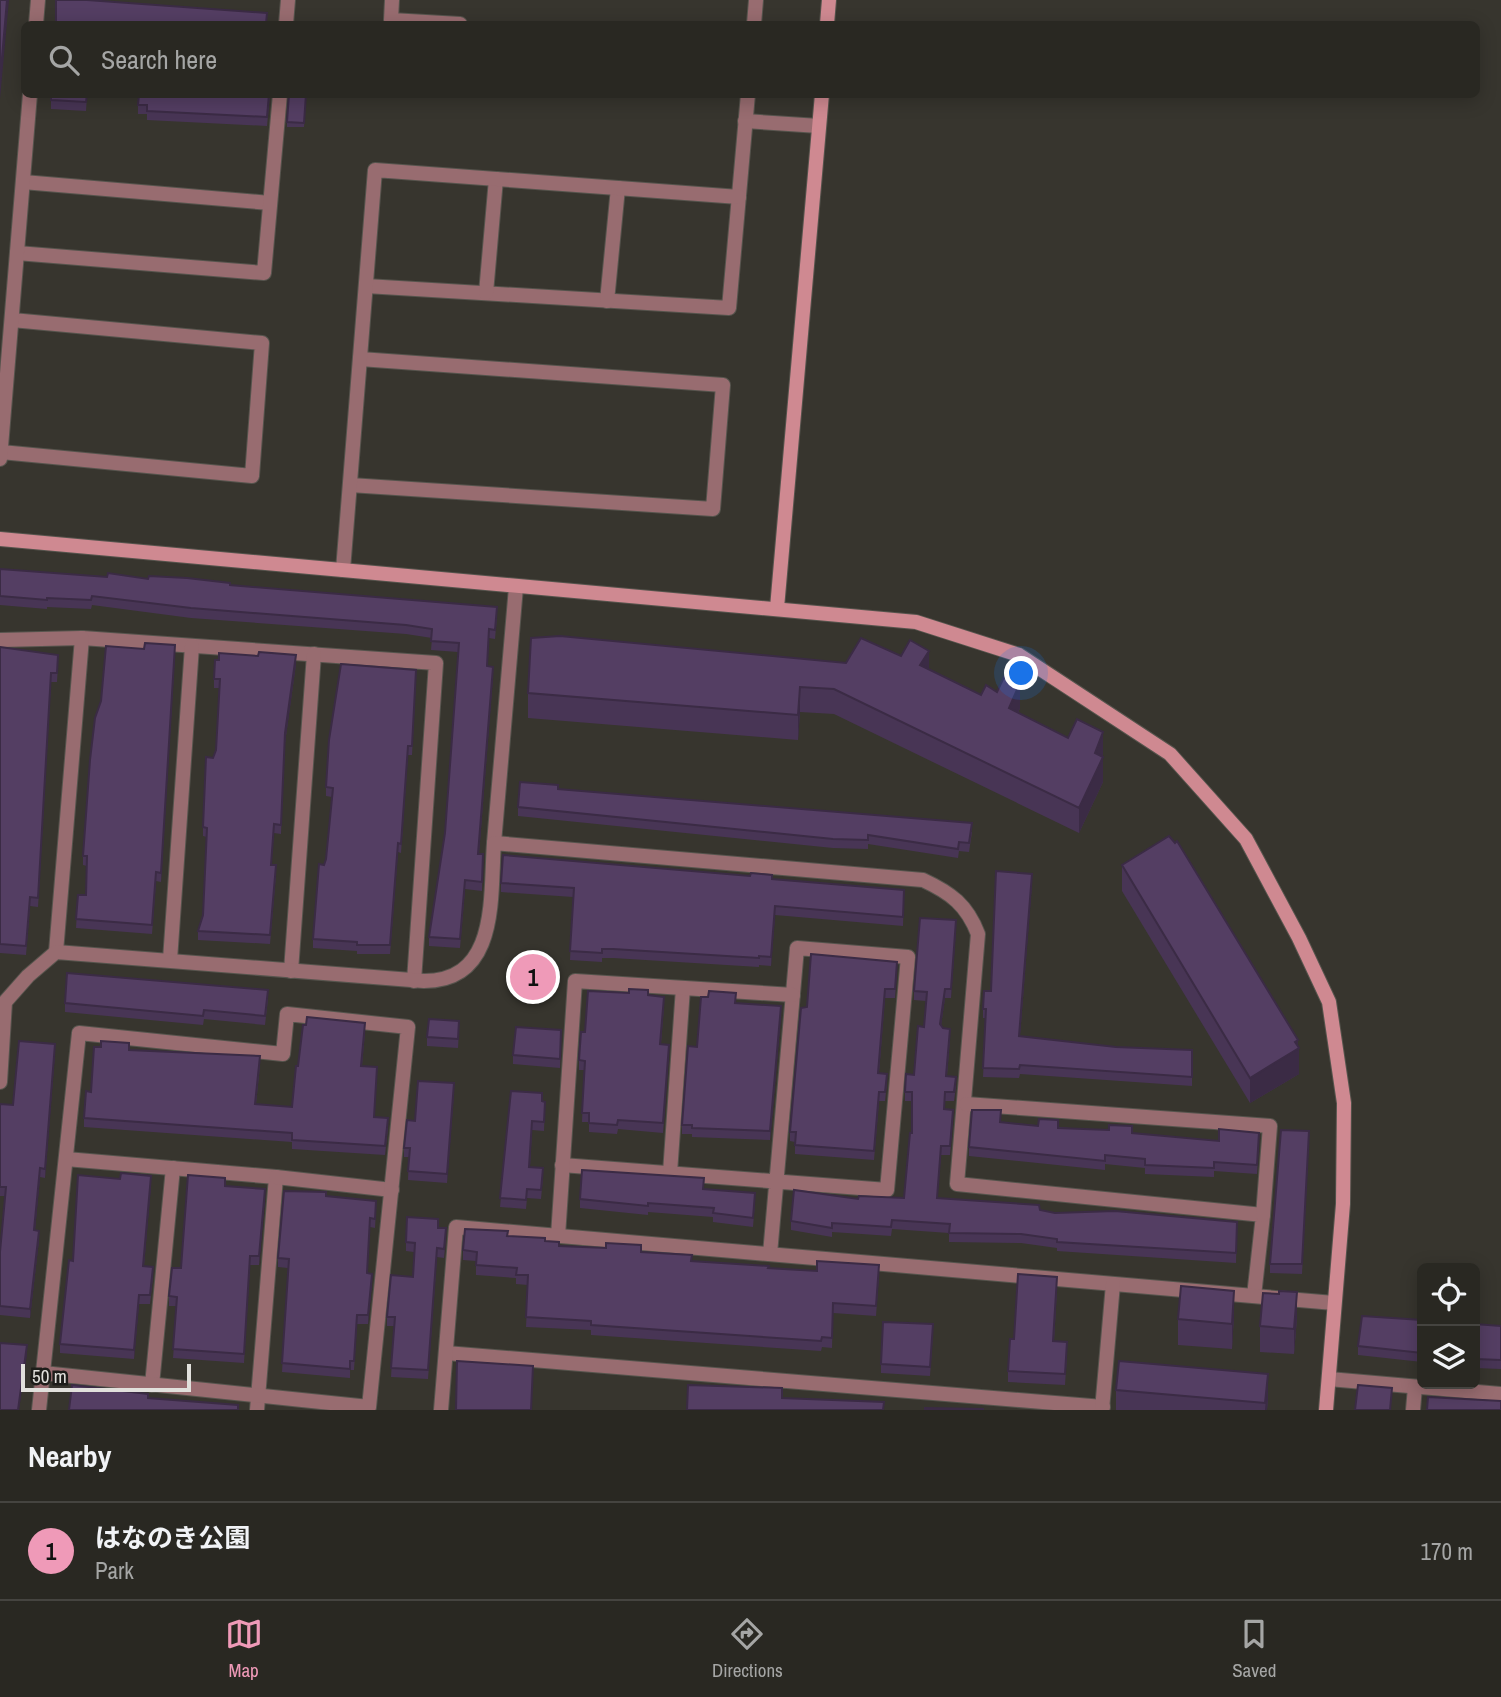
<!DOCTYPE html>
<html lang="en">
<head>
<meta charset="utf-8">
<style>
	:root { --surface:#292822; --page:#31302a; --text:#f1f3f6; --muted:#a5a6a5; --line:#454440; --accent:#ef9ab8 }
	body { margin:0; font-family:"Archivo Narrow","Noto Sans JP",sans-serif; background:var(--page); color:var(--text) }
	.controls { position:absolute; right:21px; bottom:21px; display:grid; overflow:hidden; border-radius:10px; box-shadow:0 4px 18px #0003 }
	.controls button { width:63px; height:63px; display:grid; place-items:center; padding:0; border:0; border-bottom:2px solid var(--line); background:var(--surface); color:var(--text); font:35px sans-serif }
	.scale { position:absolute; left:21px; bottom:18px; width:170px; box-sizing:border-box; padding-left:7px; border:4px solid #e1e0dc; border-top:0; font-size:19px; line-height:24px; white-space:nowrap; color:#e1e0dc; -webkit-text-stroke:5px #1d1d1a; paint-order:stroke }
	.you { position:absolute; left:1022px; top:674px; width:24px; height:24px; margin:-18px; border:5px solid #fff; border-radius:50%; background:#1a73e8; box-shadow:0 0 0 10px #1a73e833 }
	.badge { display:grid; place-items:center; width:46px; height:46px; border-radius:50%; background:var(--accent); color:#111; font-size:23px; font-weight:700 }
	.pin { position:absolute; translate:-50% -50%; border:4px solid #fff; box-shadow:0 2px 7px #0006 }
	.list { margin:0; padding:0; list-style:none }
	h2 { display:flex; justify-content:space-between; align-items:center; height:91px; margin:0; padding:0 28px; font-size:30px }
	h2 small { font-size:23px; font-weight:400; color:var(--muted) }
	.list li { display:grid; grid-template-columns:46px 1fr auto; gap:21px; align-items:center; box-sizing:border-box; height:98px; padding:0 28px; border-top:2px solid var(--line) }
	.list b { display:block; font-size:26px; white-space:nowrap }
	.list p { margin:0; font-size:23px; white-space:nowrap; color:var(--muted) }
	.list em { font-size:23px; font-style:normal; color:var(--muted) }
	.icon { flex:none; width:38px; height:38px; fill:none; stroke:currentColor; stroke-width:2; stroke-linecap:round; stroke-linejoin:round }
	.map { position:relative; flex:none; width:1501px; height:1410px; overflow:hidden }
	.search { position:absolute; background:var(--surface); box-shadow:0 4px 18px #0003; left:21px; right:21px; top:21px; height:77px; display:flex; align-items:center; gap:18px; box-sizing:border-box; padding:0 24px; border-radius:10px; color:var(--muted); font-size:26px }
	.sheet { height:189px; background:var(--surface) }
	nav { display:flex; justify-content:space-around; align-items:center; box-sizing:border-box; height:98px; border-top:2px solid var(--line); background:var(--surface); font-size:19px; color:var(--muted) }
	nav a { display:grid; justify-items:center; gap:4px }
	nav .on { color:var(--accent) }
	.map>svg:first-child { display:block }
	.lines { fill:none; stroke-linecap:round; stroke-linejoin:round }
	.street-casing { stroke:#56544d; stroke-width:16 }
	.secondary-casing { stroke:#56544d; stroke-width:16 }
	.street { stroke:#986c70; stroke-width:14 }
	.secondary { stroke:#cf8991; stroke-width:14 }
	.wall { fill:#483555 }
	.shaded-wall { fill:#3b2b45 }
	.building { fill:#543e63; stroke:#3b2b45; stroke-width:2 }
</style>
</head>
<body>
<div class="map">
<svg width="1501" height="1410" viewBox="0 0 1501 1410">
	<rect width="100%" height="100%" fill="#37352e"/>
	<g class="lines">
		<g class="street-casing">
			<g id="street">
				<path d="M392 0 391 20 460 24"/>
				<path d="M36 24 38 0"/>
				<path d="M286 24 288 0"/>
				<path d="M754 24 756 0"/>
				<path d="M745 121 819 126"/>
				<path d="M23 182 270 203"/>
				<path d="M17 253 264 273 280 94"/>
				<path d="M366 286 729 308 748 94"/>
				<path d="M486 293 496 179"/>
				<path d="M607 301 618 188"/>
				<path d="M1 452 252 476 262 343 12 320"/>
				<path d="M0 459 30 94"/>
				<path d="M350 485 713 509 723 385 360 359"/>
				<path d="M343 570 375 170 739 197"/>
				<path d="M82 638 436 663 414 981"/>
				<path d="M0 640 82 638 56 952"/>
				<path d="M494 843 516 587"/>
				<path d="M170 960 192 646"/>
				<path d="M291 971 314 654"/>
				<path d="M0 1082 5 1002 28 976 56 952 424 981C499 981 490 897 494 843L923 880C951 893 967 905 978 934L957 1184 1263 1215 1254 1296"/>
				<path d="M966 1104 1270 1126 1263 1215"/>
				<path d="M66 1159 276 1177 257 1410"/>
				<path d="M562 1165 887 1190 908 957 797 948 770 1254"/>
				<path d="M670 1173 683 988"/>
				<path d="M276 1177 392 1190"/>
				<path d="M558 1236 575 981 793 995"/>
				<path d="M446 1353 1103 1407"/>
				<path d="M1329 1379 1501 1394"/>
				<path d="M152 1385 173 1168"/>
				<path d="M39 1410 79 1033 283 1054 287 1014 408 1027 369 1407 43 1373"/>
				<path d="M441 1410 456 1227 1334 1303"/>
				<path d="M1102 1410 1113 1284"/>
				<path d="M1413 1410 1415 1387"/>
			</g>
		</g>
		<g class="secondary-casing">
			<g id="secondary">
				<path d="M827 24 829 0"/>
				<path d="M0 539 916 622 1019 655 1170 754 1246 839 1299 938 1329 1002 1344 1103 1343 1204 1326 1410"/>
				<path d="M777 608 822 94"/>
			</g>
		</g>
		<use href="#street" class="street"/>
		<use href="#secondary" class="secondary"/>
	</g>
	<g class="wall">
		<path d="M56 0 266 24H56Z"/>
		<path d="M51 94H87L86 111 51 109Z"/>
		<path d="M270 94 267 126 147 120V114H138V105Z"/>
		<path d="M306 94 304 127H287V122Z"/>
		<path d="M0 569 230 585 497 616 495 639 489 638 487 666 493 676 479 854H483L482 891 465 889 460 948 429 946V937L445 833 458 652 431 650 432 638 406 634 191 618 92 605 91 609 47 607V609L0 605Z"/>
		<path d="M0 647 58 664 57 682H51L38 907 30 906 26 955 0 953Z"/>
		<path d="M175 654 161 882 156 881 152 934 76 928 78 895H86L87 866 83 865V856Z"/>
		<path d="M846 663 929 669 981 695 1020 708 1018 713 1068 738 1103 732V782L1079 833 834 714 800 712 798 740 528 718V693Z"/>
		<path d="M296 664 285 743 281 834 274 833 271 865 276 874 270 944 198 940V931L203 915 207 837 203 836V827L213 758 216 750 219 688H214V679Z"/>
		<path d="M416 679 412 755H408L401 853 398 852 390 954H357V951L313 948V939L324 865 326 859 332 797 326 796V787Z"/>
		<path d="M558 789 972 832 969 852 959 851 958 858 868 844V849L833 848 518 816V807Z"/>
		<path d="M1122 865 1298 1046 1299 1074 1250 1103 1122 891Z"/>
		<path d="M772 879 904 890 903 926 775 915 771 966 759 965V967L613 958H602V962L570 960 573 897 501 892V883Z"/>
		<path d="M1032 883 1020 1036 1116 1047 1192 1050V1086L1020 1074 1019 1078 983 1077 986 1018H983V1009Z"/>
		<path d="M956 929 951 998H945L941 1026 950 1038 947 1076 956 1086 954 1101H945V1109L953 1119 950 1155H941L937 1198 1055 1213 1237 1222 1236 1263 1057 1251V1248L1021 1243 949 1242V1233L892 1229 891 1236 832 1232V1237L791 1230V1221L858 1199 904 1198 912 1133V1101H905V1092L914 1075 924 1027 926 1001 914 1000V991Z"/>
		<path d="M897 971 895 998H885L879 1073 887 1083 885 1101H879L874 1160 795 1154V1142L790 1141V1132L807 1007Z"/>
		<path d="M648 995 664 1006 661 1044 669 1054 663 1133 618 1129 617 1134 589 1132V1122H582L584 1070H579V1060L585 1032Z"/>
		<path d="M268 999 265 1025 204 1019 203 1025 65 1012V1003Z"/>
		<path d="M736 1003 781 1015 770 1140 692 1137V1134H682V1125L697 1047Z"/>
		<path d="M459 1030 458 1048 427 1046V1037Z"/>
		<path d="M365 1032 362 1066 377 1076 374 1117 388 1128 385 1155 292 1149V1142L84 1127V1118L101 1047 129 1050 260 1066 256 1104 292 1107 298 1066Z"/>
		<path d="M561 1039 560 1068 513 1064V1055Z"/>
		<path d="M55 1053 45 1178 40 1177 35 1230 39 1240 30 1318 0 1315V1252L5 1196H0V1104L13 1105Z"/>
		<path d="M511 1091 545 1102 544 1131 532 1130 530 1167 543 1177 541 1199 527 1198 526 1209 500 1207Z"/>
		<path d="M454 1092 447 1183 408 1180 409 1157H404V1148L415 1121Z"/>
		<path d="M1001 1122 1219 1141 1259 1142 1257 1174 1214 1171V1177L1145 1174V1168L1105 1164V1170L969 1156V1147Z"/>
		<path d="M1309 1140 1302 1274 1270 1273V1264Z"/>
		<path d="M151 1185 144 1266 153 1276 150 1304H139L134 1359 60 1353V1344L73 1261Z"/>
		<path d="M225 1186 265 1198 259 1265H250L244 1363 173 1358 177 1306H169V1296L181 1268Z"/>
		<path d="M704 1189 755 1202 753 1227 713 1222V1217L648 1212V1215L580 1208V1199Z"/>
		<path d="M376 1210 375 1228 370 1227 367 1273 372 1283 368 1324H357L354 1370H350V1378L282 1372 288 1268 278 1267V1258Z"/>
		<path d="M438 1228 446 1237 444 1258 437 1257 428 1379 391 1377 394 1326H387V1317L413 1277 414 1252 406 1251V1242Z"/>
		<path d="M507 1236 545 1241 559 1246 641 1252 692 1261 768 1268 879 1275 876 1316 833 1313 832 1348 822 1347 821 1351 591 1335V1330L526 1327 528 1285 516 1284V1278L476 1275V1261L463 1260V1250Z"/>
		<path d="M1057 1289 1054 1341 1067 1354 1065 1385 1008 1382V1371L1014 1339Z"/>
		<path d="M1234 1316 1232 1349 1178 1345V1319Z"/>
		<path d="M1297 1318 1294 1354 1260 1352V1326Z"/>
		<path d="M1422 1320V1362L1358 1355V1346Z"/>
		<path d="M1475 1324 1501 1326V1369L1475 1368Z"/>
		<path d="M933 1333 930 1376 881 1373V1364Z"/>
		<path d="M1116 1390 1268 1399 1267 1410H1116Z"/>
	</g>
	<g class="shaded-wall">
		<path d="M7 0H9L0 99V81Z"/>
		<path d="M175 645V654L161 882V873Z"/>
		<path d="M929 651V675L920 665Z"/>
		<path d="M296 655V664L285 743 281 834 285 733Z"/>
		<path d="M493 667V676L478 863V854Z"/>
		<path d="M1020 683V708L1009 733V708Z"/>
		<path d="M800 687V712L798 740V715Z"/>
		<path d="M1103 732V782L1079 833V808L1095 753Z"/>
		<path d="M1032 874V883L1019 1045V1036Z"/>
		<path d="M775 906V915L771 966V957Z"/>
		<path d="M956 920V929L951 998V989Z"/>
		<path d="M945 989V998L940 1033V1024Z"/>
		<path d="M781 1006V1015L770 1140V1131Z"/>
		<path d="M1298 1040V1049L1299 1048V1074L1250 1103V1078Z"/>
		<path d="M55 1044V1053L45 1178V1169Z"/>
		<path d="M454 1083V1092L447 1183V1174Z"/>
		<path d="M40 1168V1177L34 1239V1230Z"/>
		<path d="M151 1176V1185L143 1275V1266Z"/>
		<path d="M265 1189V1198L259 1265V1256Z"/>
		<path d="M39 1231V1240L30 1318V1309Z"/>
		<path d="M372 1274V1283L368 1324V1315Z"/>
		<path d="M1234 1291V1316L1232 1349V1324Z"/>
		<path d="M1297 1292V1318L1294 1354V1329Z"/>
		<path d="M139 1295V1304L134 1359V1350Z"/>
		<path d="M27 1345V1354L19 1410H18Z"/>
		<path d="M1268 1374V1399L1267 1410H1265Z"/>
	</g>
	<g class="building">
		<path d="M0 0H7L0 81Z"/>
		<path d="M56 0H87L267 13 266 24H140L56 22Z"/>
		<path d="M51 94H87L86 102 51 100Z"/>
		<path d="M139 94H269L267 117 147 111V105H138Z"/>
		<path d="M289 94H306L304 123 287 122Z"/>
		<path d="M0 569 107 577 108 573 148 579 149 576 187 578 230 583V585L497 607 495 630 489 629 487 666 493 667 478 854H483L482 882 465 880 460 939 429 937 445 833 459 643 431 641 432 629 406 625 191 608 92 596 91 600 47 598V600L0 596Z"/>
		<path d="M560 636 846 663 861 638 901 656 910 640 929 651 920 665 981 695 986 685 997 692 1004 677 1020 683 1009 708 1068 738 1077 719 1103 732 1095 753 1103 757 1079 808 834 689 800 687 798 715 528 693 531 638Z"/>
		<path d="M145 643 175 645 161 873 156 872 152 925 76 919 78 895H86L87 856H83L90 760 95 718 101 701 106 646 144 649Z"/>
		<path d="M0 647 58 655 57 673H51L38 898 30 897 26 946 0 944Z"/>
		<path d="M259 652 296 655 285 733 281 825 274 824 271 865H276L270 935 198 931 203 915 207 828 203 827 206 757 213 758 216 750 220 679H214L215 660H219V653L258 656Z"/>
		<path d="M341 664 416 670 412 746H408L401 844 398 843 390 945H357V942L313 939 319 864 324 865 326 859 333 788 326 787 329 740Z"/>
		<path d="M520 782 558 785V789L972 823 969 843 959 842 958 849 868 835V840L833 839 518 807Z"/>
		<path d="M1169 836 1175 843 1177 841 1298 1040 1295 1042 1299 1048 1250 1078 1122 865Z"/>
		<path d="M503 855 750 876 751 873 772 875V879L904 890 903 917 775 906 771 957 759 956V958L613 949H602V953L570 951 574 888 501 883Z"/>
		<path d="M996 871 1032 874 1019 1036 1116 1047 1192 1050V1077L1020 1065 1019 1069 983 1068 986 1009H983L984 991H991Z"/>
		<path d="M920 918 956 920 951 989H945L940 1024 943 1028 950 1029 946 1076 956 1077 954 1092H945L944 1109 953 1110 950 1146H941L937 1198 1039 1205 1040 1210 1055 1213 1115 1211 1237 1222 1236 1253 1057 1242V1239L1021 1234 949 1233 950 1224 892 1220 891 1227 832 1223V1228L791 1221 794 1190 858 1199 859 1196 904 1198 910 1133H912V1092H905L906 1074 914 1075 918 1026 924 1027 927 992 914 991Z"/>
		<path d="M811 954 897 962 895 989H885L878 1073 887 1074 885 1092H879L874 1151 795 1145 796 1132H790L801 1008 807 1007Z"/>
		<path d="M67 973 268 990 265 1016 204 1010 203 1016 65 1003Z"/>
		<path d="M629 989 648 990V995L664 997 660 1044 669 1045 663 1123 618 1120 617 1125 589 1123V1113H582L585 1061 579 1060 581 1032H585L588 991 629 993Z"/>
		<path d="M709 991 736 993 735 1003 781 1006 770 1131 692 1128V1125H682L688 1046 697 1047 701 997H708Z"/>
		<path d="M307 1017 365 1023 361 1066 377 1067 374 1117 388 1118 385 1146 292 1140V1133L84 1118 86 1091 91 1092 94 1047H101V1041L129 1043V1050L260 1056 255 1104 292 1107 296 1066H298L303 1025H306Z"/>
		<path d="M429 1019 459 1021 458 1039 427 1037Z"/>
		<path d="M516 1027 561 1030 560 1059 513 1055Z"/>
		<path d="M19 1041 55 1044 45 1169 40 1168 34 1230 39 1231 30 1309 0 1306V1252L6 1187H0V1104L13 1105Z"/>
		<path d="M418 1081 454 1083 447 1174 408 1171 410 1148H404L407 1120 415 1121Z"/>
		<path d="M511 1091 542 1093V1101L545 1102 544 1122 532 1121 529 1167 543 1168 541 1190 527 1189 526 1200 500 1198Z"/>
		<path d="M972 1110H1001L1000 1122 1038 1126 1039 1119 1058 1120V1128L1109 1130V1125L1132 1126V1133L1219 1141V1129L1259 1133 1257 1165 1214 1162V1168L1145 1165V1159L1105 1155V1161L969 1147Z"/>
		<path d="M1281 1130 1309 1131 1302 1264H1270Z"/>
		<path d="M582 1170 704 1178 703 1189 755 1193 753 1218 713 1213 714 1208 648 1203V1206L580 1199Z"/>
		<path d="M121 1173 151 1176 143 1266 153 1267 150 1295H139L134 1350 60 1344 69 1260 73 1261 78 1175 120 1179Z"/>
		<path d="M188 1175 225 1178V1186L265 1189 259 1256H250L244 1354 173 1349 177 1297 169 1296 172 1268H181Z"/>
		<path d="M284 1191 326 1192V1196L376 1201 375 1219 370 1218 367 1273 372 1274 368 1315H357L354 1361H350V1369L282 1363 289 1259 278 1258Z"/>
		<path d="M407 1217 438 1219V1228H446L444 1249 437 1248 428 1370 391 1368 395 1317H387L391 1275 413 1277 415 1243 406 1242Z"/>
		<path d="M465 1229 508 1231 507 1236 545 1238V1241L559 1242V1246L606 1248V1243L641 1245V1252L692 1255 691 1261 769 1266 768 1268 817 1271V1261L879 1265 876 1306 833 1303 832 1338 822 1337 821 1341 591 1325V1321L526 1317 528 1275H516L517 1268 476 1265 477 1252 463 1250Z"/>
		<path d="M1018 1274 1057 1277 1053 1341 1067 1342 1065 1374 1008 1371 1010 1339H1014Z"/>
		<path d="M1181 1286 1234 1291 1232 1324 1178 1319Z"/>
		<path d="M1279 1291 1297 1292 1294 1329 1260 1326 1263 1293 1279 1294Z"/>
		<path d="M1362 1316 1422 1320V1353L1358 1346Z"/>
		<path d="M883 1322 933 1324 930 1367 881 1364Z"/>
		<path d="M1475 1324 1501 1326V1360L1475 1359Z"/>
		<path d="M0 1343 27 1345 18 1410H0Z"/>
		<path d="M457 1361 533 1366 531 1410H456Z"/>
		<path d="M1119 1361 1268 1374 1265 1403 1116 1390Z"/>
		<path d="M72 1385 148 1394V1398L238 1405V1410H69Z"/>
		<path d="M688 1385 782 1388V1398L884 1402 883 1410H687Z"/>
		<path d="M1358 1385 1392 1388 1390 1410H1355Z"/>
		<path d="M1428 1397 1501 1401V1410H1427Z"/>
		<path d="M925 1408 984 1409 925 1410Z"/>
	</g>
</svg>
<div class="controls">
<button><svg class="icon" aria-label="locate" viewBox="0 0 24 24"><circle cx="12" cy="12" r="6"/><path d="M12 2v4M12 18v4M2 12h4M18 12h4"/></svg></button>
<button><svg class="icon" aria-label="layers" viewBox="0 0 24 24"><path d="M12 4l9 5-9 5-9-5zM3 14l9 5 9-5"/></svg></button>
</div>
<div class="scale">50 m</div>
<div class="you"></div>
<div class="pin badge" style="left:533px;top:977px">1</div>
<div class="search"><svg class="icon" aria-label="search" viewBox="0 0 24 24"><circle cx="10" cy="10" r="6"/><path d="M15 15l6 6"/></svg>Search here</div>
</div>
<section class="sheet">
<h2>Nearby<small></small></h2>
<ul class="list">
<li><span class="badge">1</span><div><b>はなのき公園</b><p>Park</p></div><em>170 m</em></li>
</ul>
</section>
<nav>
<a class="on"><svg class="icon" aria-label="map" viewBox="0 0 24 24"><path d="M3 6l6-2 6 2 6-2v14l-6 2-6-2-6 2zM9 4v14M15 6v14"/></svg>Map</a>
<a><svg class="icon" aria-label="directions" viewBox="0 0 24 24"><path d="M12 3l9 9-9 9-9-9zM9 14v-3h6M13 9l2 2-2 2"/></svg>Directions</a>
<a><svg class="icon" aria-label="saved" viewBox="0 0 24 24"><path d="M7 4h10v16l-5-4-5 4z"/></svg>Saved</a>
</nav>
</body>
</html>
